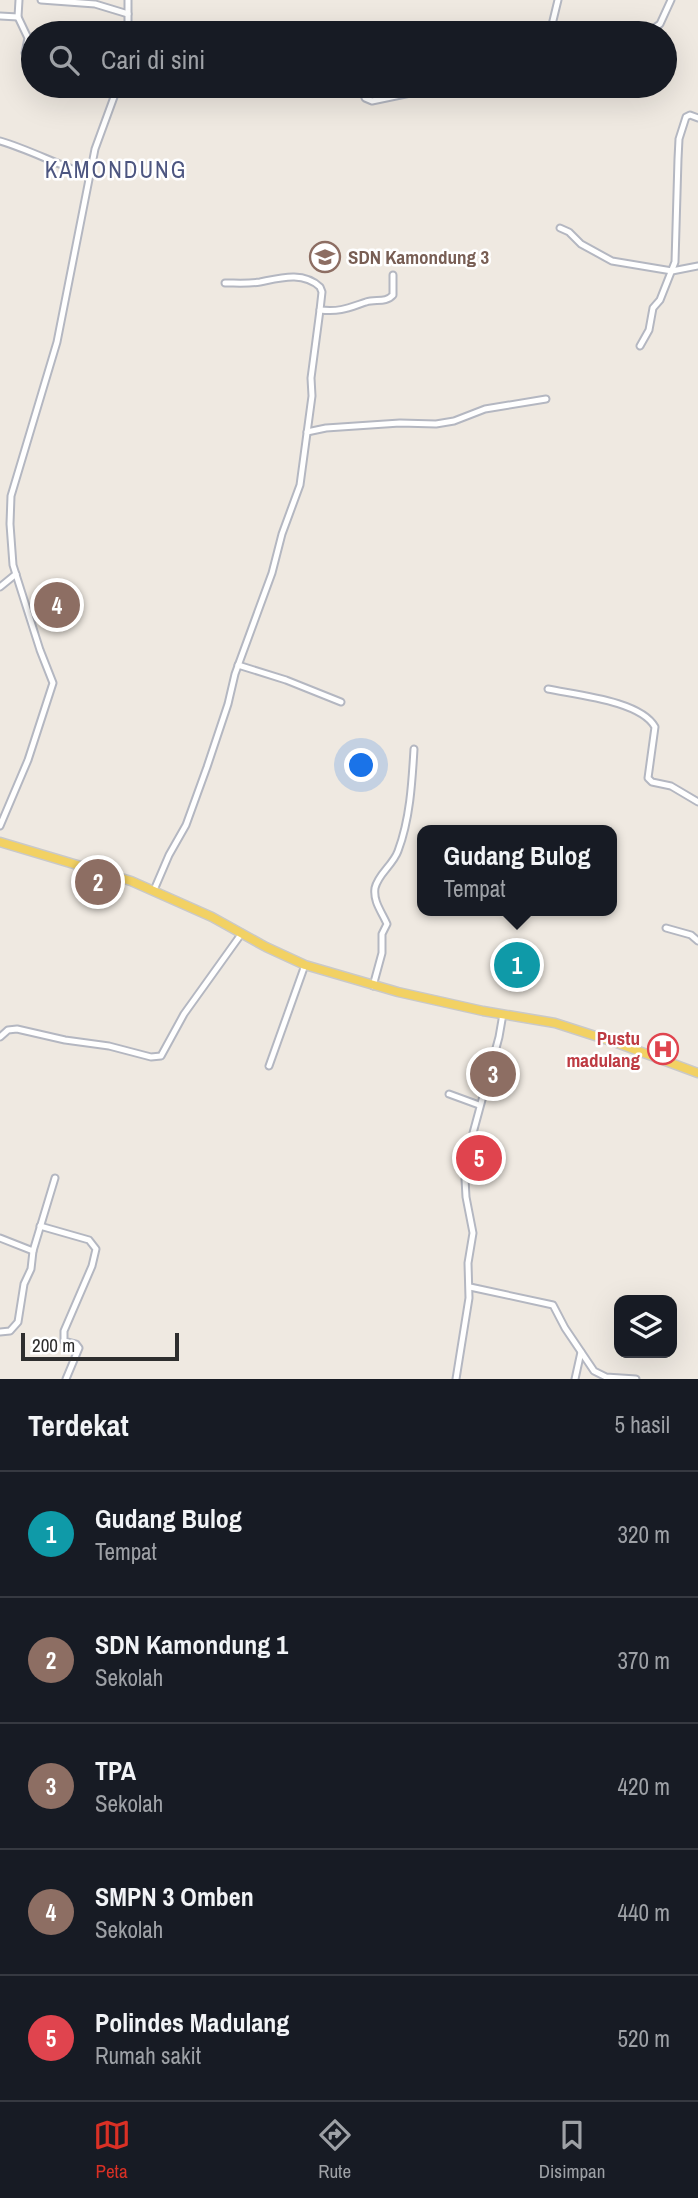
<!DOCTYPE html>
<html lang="id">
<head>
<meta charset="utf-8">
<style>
	:root { --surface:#171b24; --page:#20242c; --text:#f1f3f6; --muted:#9ea1a6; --line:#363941; --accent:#d93025 }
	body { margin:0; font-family:"Archivo Narrow",sans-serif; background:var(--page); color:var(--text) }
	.controls { position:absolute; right:21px; bottom:21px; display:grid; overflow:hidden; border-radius:14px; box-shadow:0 7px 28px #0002 }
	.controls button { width:63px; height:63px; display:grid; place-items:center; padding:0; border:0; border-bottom:2px solid var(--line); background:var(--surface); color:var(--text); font:35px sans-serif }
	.scale { position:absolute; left:21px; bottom:18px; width:158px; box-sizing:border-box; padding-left:7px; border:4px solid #2e2e2e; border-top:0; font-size:19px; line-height:24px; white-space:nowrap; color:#2e2e2e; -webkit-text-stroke:5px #fff; paint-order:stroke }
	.you { position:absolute; left:362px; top:766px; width:24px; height:24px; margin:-18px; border:5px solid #fff; border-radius:50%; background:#1a73e8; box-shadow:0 0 0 10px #1a73e833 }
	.badge { display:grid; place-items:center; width:46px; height:46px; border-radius:50%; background:var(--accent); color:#fff; font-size:23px; font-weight:700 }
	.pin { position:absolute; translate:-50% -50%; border:4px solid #fff; box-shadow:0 2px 7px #0006 }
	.popup { position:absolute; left:417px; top:825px; width:200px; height:91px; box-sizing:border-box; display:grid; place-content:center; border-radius:14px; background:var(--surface); filter:drop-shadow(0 2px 5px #0005); font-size:23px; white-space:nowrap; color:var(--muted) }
	.popup b { font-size:26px; color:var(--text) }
	.popup::after { content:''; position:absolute; left:50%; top:100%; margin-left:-14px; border:14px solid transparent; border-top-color:var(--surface) }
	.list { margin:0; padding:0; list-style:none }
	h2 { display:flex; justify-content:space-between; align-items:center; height:91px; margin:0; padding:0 28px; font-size:30px }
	h2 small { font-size:23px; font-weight:400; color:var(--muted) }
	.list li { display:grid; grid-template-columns:46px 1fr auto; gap:21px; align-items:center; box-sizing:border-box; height:126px; padding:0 28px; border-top:2px solid var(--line) }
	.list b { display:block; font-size:26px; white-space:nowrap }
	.list p { margin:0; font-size:23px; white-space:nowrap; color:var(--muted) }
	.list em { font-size:23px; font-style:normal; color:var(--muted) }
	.icon { flex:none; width:38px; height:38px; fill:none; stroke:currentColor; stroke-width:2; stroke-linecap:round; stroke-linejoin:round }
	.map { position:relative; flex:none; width:698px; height:1379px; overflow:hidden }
	.search { position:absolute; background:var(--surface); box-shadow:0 7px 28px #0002; left:21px; right:21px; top:21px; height:77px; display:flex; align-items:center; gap:18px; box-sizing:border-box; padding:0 24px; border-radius:38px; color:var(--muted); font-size:26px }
	.sheet { height:721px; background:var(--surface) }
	nav { display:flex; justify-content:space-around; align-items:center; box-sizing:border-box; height:98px; border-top:2px solid var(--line); background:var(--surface); font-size:19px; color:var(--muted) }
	nav a { display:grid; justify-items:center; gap:4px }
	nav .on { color:var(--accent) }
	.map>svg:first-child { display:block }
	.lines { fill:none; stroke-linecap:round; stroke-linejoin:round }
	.minor-casing { stroke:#b4b7c1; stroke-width:9 }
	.primary-casing { stroke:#c9c9c9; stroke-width:11 }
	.minor { stroke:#fff; stroke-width:5 }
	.primary { stroke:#f2d163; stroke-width:8 }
	.labels { text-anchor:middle; stroke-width:5; stroke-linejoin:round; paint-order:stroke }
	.education-label { font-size:19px; font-weight:bold; fill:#785e54; stroke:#fff; text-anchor:start }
	.health-label { font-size:19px; font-weight:bold; fill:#be3a42; stroke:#fff; text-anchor:end }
	.quarter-label { font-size:23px; letter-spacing:2px; fill:#4d5680; stroke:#fff }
</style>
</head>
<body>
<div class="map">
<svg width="698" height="1379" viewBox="0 0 698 1379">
	<rect width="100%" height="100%" fill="#efe9e1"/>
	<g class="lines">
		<g class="minor-casing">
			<g id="minor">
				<path d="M19 0 18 17 28 38 25 53 33 59"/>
				<path d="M41 0 95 4 128 14"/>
				<path d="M128 0V33"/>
				<path d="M0 16 18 17"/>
				<path d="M550 33 558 0"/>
				<path d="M647 33 660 24 671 0"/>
				<path d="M155 86H170"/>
				<path d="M362 86 365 98 372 101 444 86"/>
				<path d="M521 87V86"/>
				<path d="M0 141C31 150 59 166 90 175"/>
				<path d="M560 228 569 232 581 244 612 261 672 271 698 266"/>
				<path d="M320 310C341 312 348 308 366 302 376 299 386 303 393 295V275"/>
				<path d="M640 346 649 330 653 308 660 300 675 262 678 159 679 139 686 117 690 115 698 118"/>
				<path d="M307 432 326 428 400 423 436 424 454 421 485 409 546 399"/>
				<path d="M0 587 16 574"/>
				<path d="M238 665 286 680 341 702"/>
				<path d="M548 689C577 695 641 701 655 727L648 778 652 782 671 786 698 802"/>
				<path d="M0 826 28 760 53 683 40 650 13 565 10 524 11 496 57 342 95 149 118 86"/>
				<path d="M154 890 169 855 186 825 207 767 228 704 235 674 272 573 282 534 300 485 312 396 311 378 320 310 322 292 320 287C303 271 280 278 260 282 248 284 236 283 225 283"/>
				<path d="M666 928 691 935 698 941"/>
				<path d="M373 986 382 953V934L387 924C382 912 373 902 375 888 378 874 393 865 398 851 410 819 412 783 414 749"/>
				<path d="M0 1037 8 1030 17 1029 65 1040 109 1046 151 1057 161 1056 184 1014 242 933"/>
				<path d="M269 1066 305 965"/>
				<path d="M449 1094 479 1105"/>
				<path d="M40 1226 89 1240 96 1249 92 1266 64 1331V1341L76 1344 79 1348 66 1379"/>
				<path d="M0 1238 33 1251 55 1178"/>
				<path d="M470 1287 553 1305 565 1328 594 1371 606 1377 636 1379"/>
				<path d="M0 1332 10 1331 18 1322 24 1284 31 1269 33 1251"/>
				<path d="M456 1379 469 1298 468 1263 473 1233 466 1197 465 1179 473 1133 499 1037 503 1014"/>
				<path d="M575 1379 581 1352"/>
			</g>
		</g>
		<g class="primary-casing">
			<path id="primary" d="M0 842 131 881 212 917 266 947 305 965 398 992 483 1011 555 1023 617 1043 698 1073"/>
		</g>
		<use href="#minor" class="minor"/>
		<use href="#primary" class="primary"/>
	</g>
	<defs>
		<g id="school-ring" transform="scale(1.575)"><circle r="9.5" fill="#fff" stroke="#8d6e63" stroke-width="1.5"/><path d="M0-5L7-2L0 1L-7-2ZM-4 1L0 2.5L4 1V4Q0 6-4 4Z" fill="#8d6e63"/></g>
		<g id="hospital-ring" transform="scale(1.575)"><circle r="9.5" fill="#fff" stroke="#e0444e" stroke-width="1.5"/><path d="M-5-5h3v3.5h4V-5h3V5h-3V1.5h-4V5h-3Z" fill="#e0444e"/></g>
	</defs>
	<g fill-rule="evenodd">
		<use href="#school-ring" x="325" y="257"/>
		<use href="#hospital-ring" x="663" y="1049"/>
	</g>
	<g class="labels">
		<g class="education-label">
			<text x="348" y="264">SDN Kamondung 3</text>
		</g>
		<g class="health-label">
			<text x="640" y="1045">Pustu<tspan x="640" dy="22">madulang</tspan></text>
		</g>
		<g class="quarter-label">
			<text x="116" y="178">KAMONDUNG</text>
		</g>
	</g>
</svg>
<div class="controls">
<button><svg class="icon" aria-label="layers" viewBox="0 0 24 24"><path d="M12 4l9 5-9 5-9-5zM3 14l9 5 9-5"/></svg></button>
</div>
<div class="scale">200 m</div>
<div class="you"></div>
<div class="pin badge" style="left:517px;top:965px;background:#0f9aa8">1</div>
<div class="popup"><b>Gudang Bulog</b>Tempat</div>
<div class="pin badge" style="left:98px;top:882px;background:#8d6e63">2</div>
<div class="pin badge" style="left:493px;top:1074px;background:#8d6e63">3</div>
<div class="pin badge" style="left:57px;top:605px;background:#8d6e63">4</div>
<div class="pin badge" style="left:479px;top:1158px;background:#e0444e">5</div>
<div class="search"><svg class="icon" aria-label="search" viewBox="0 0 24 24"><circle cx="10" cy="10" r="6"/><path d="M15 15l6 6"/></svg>Cari di sini</div>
</div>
<section class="sheet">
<h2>Terdekat<small>5 hasil</small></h2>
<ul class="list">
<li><span class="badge" style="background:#0f9aa8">1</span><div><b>Gudang Bulog</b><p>Tempat</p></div><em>320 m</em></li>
<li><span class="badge" style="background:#8d6e63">2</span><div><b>SDN Kamondung 1</b><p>Sekolah</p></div><em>370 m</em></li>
<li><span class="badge" style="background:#8d6e63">3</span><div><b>TPA</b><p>Sekolah</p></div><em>420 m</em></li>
<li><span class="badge" style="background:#8d6e63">4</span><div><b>SMPN 3 Omben</b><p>Sekolah</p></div><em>440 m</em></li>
<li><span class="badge" style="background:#e0444e">5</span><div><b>Polindes Madulang</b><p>Rumah sakit</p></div><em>520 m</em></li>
</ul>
</section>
<nav>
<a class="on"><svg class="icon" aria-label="map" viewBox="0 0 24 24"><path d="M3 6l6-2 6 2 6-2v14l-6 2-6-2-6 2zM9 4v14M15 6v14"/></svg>Peta</a>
<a><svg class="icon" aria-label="directions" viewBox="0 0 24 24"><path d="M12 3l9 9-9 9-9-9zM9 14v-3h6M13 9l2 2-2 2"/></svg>Rute</a>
<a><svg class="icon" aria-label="saved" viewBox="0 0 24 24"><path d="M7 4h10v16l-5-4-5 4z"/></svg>Disimpan</a>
</nav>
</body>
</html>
